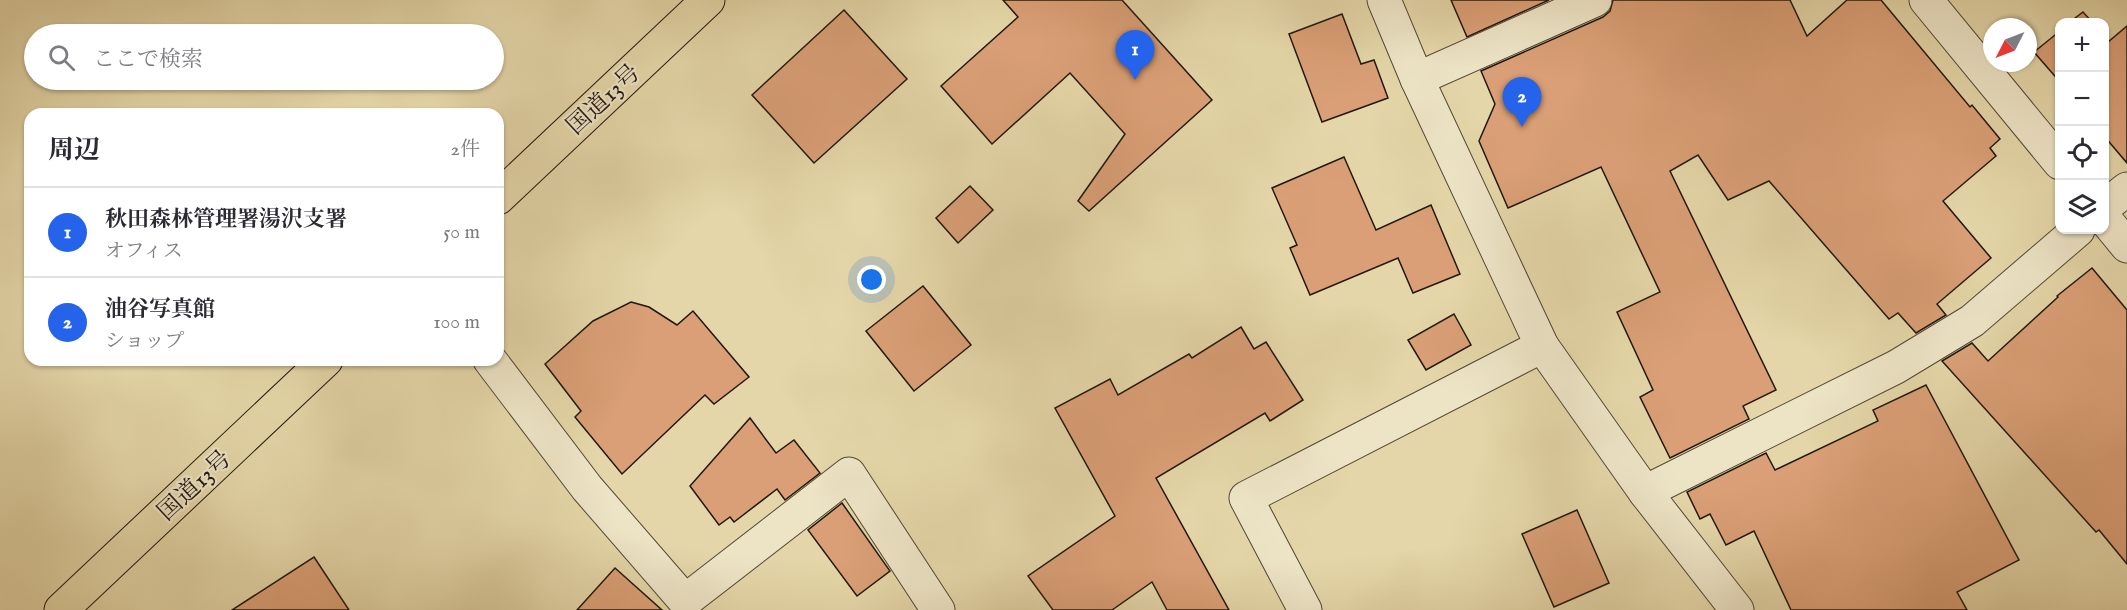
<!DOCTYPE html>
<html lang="ja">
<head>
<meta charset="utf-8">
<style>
	:root { --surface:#fff; --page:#f7f7f7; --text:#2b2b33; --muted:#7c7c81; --line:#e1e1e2; --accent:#2563eb }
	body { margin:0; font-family:"IM FELL English","Noto Serif JP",serif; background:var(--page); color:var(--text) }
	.controls { position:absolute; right:18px; top:18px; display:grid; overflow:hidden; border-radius:12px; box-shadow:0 2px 4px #0004 }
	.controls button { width:54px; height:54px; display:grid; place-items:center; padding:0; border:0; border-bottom:2px solid var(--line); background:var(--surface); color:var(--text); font:30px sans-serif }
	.compass { position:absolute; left:1983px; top:18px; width:54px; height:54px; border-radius:50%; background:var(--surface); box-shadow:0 2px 4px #0004; rotate:228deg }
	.you { position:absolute; left:872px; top:280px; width:21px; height:21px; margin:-15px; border:4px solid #fff; border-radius:50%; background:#1a73e8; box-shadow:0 0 0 9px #1a73e833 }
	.badge { display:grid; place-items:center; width:39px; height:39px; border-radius:50%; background:var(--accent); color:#fff; font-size:20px; font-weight:700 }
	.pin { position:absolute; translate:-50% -50px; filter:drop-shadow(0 2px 3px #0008) }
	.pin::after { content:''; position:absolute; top:32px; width:21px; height:18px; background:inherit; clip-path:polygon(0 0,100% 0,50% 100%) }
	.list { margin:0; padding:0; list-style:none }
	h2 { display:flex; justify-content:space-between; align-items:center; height:78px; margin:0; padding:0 24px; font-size:26px }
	h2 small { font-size:20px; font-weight:400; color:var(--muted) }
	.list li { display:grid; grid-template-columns:39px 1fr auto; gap:18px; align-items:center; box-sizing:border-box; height:90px; padding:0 24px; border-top:2px solid var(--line) }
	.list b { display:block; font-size:22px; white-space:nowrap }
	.list p { margin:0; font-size:20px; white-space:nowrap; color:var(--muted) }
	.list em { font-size:20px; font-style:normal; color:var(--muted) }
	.icon { flex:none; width:33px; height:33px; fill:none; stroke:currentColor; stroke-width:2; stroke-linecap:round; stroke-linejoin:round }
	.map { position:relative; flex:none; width:2127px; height:610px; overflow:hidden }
	.search { position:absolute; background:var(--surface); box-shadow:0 2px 4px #0004; left:24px; top:24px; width:480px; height:66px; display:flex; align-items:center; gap:15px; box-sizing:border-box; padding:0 21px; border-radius:33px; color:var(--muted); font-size:22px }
	.panel { position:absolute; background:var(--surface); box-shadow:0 2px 4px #0004; left:24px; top:108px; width:480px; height:258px; border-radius:18px }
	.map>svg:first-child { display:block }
	.building { fill:#da9f76; stroke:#21180f; stroke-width:1.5 }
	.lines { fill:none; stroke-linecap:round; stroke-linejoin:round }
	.minor-casing { stroke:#524835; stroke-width:35 }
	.highway-casing { stroke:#21180f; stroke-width:35 }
	.minor { stroke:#ede4c6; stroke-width:33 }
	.highway { stroke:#e4d6a8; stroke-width:33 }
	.labels { text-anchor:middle; stroke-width:4.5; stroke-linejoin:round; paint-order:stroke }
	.street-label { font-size:24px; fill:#21180f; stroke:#ede4c6 }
</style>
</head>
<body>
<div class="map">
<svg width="2127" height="610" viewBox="0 0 2127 610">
	<rect width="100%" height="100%" fill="#e4d6a8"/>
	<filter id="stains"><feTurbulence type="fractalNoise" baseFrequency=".00333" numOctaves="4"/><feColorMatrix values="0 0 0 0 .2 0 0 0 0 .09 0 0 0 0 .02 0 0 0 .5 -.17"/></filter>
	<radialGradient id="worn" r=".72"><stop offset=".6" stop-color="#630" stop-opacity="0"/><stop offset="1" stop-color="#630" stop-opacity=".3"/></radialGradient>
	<g class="building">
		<path d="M1003 0H1122L1212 100 1089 211 1078 201 1125 134 1070 73 992 144 941 86 1018 17Z"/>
		<path d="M1451 0H1549L1467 37Z"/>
		<path d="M1613 0H1790L1807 36 1847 0H1881L1970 107 1972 105 2000 139 1990 148 1996 156 1943 201 1991 258 1937 304 1946 315 1916 333 1898 313 1889 319 1769 181 1728 200 1698 155 1670 171 1776 390 1743 406 1749 419 1670 458 1640 397 1653 390 1617 312 1660 292 1601 167 1508 208 1479 141 1495 104 1481 71 1603 17 1610 11Z"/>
		<path d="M844 10 907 79 814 163 752 95Z"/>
		<path d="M2083 12 2092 22H2070Z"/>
		<path d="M1342 14 1361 64 1374 60 1388 98 1322 122 1289 34Z"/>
		<path d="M2127 26V163L2104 136V38L2108 42Z"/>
		<path d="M2060 31V82L2034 52Z"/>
		<path d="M1344 157 1376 230 1431 205 1460 274 1413 293 1398 258 1310 295 1290 248 1297 245 1272 188Z"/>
		<path d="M970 186 993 210 958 243 936 218Z"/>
		<path d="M2092 268 2127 310V564L2099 530 2096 532 1942 361 1972 343 1988 361 2058 297 2057 296Z"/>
		<path d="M923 286 971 345 914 391 866 331Z"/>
		<path d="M631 302 649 307 677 325 693 311 749 377 714 404 705 395 622 474 575 417 581 411 545 364 593 321Z"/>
		<path d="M1454 314 1471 345 1426 370 1408 340Z"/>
		<path d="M1241 327 1254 349 1266 342 1303 400 1270 421 1265 413 1156 478 1229 610H1167L1152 582 1112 610H1053L1028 576 1115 516 1055 408 1110 379 1118 395 1189 354 1192 358Z"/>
		<path d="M1926 385 2019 560 1957 592 1967 610H1791L1754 531 1726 545 1710 514 1700 519 1687 492 1766 453 1775 470 1878 421 1873 410Z"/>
		<path d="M750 418 776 453 794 440 820 473 785 500 777 489 734 522 730 517 719 525 690 486Z"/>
		<path d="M842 503 890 571 857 596 808 530Z"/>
		<path d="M1577 510 1609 583 1554 607 1522 534Z"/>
		<path d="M314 557 349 610H232Z"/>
		<path d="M615 568 662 610H577Z"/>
	</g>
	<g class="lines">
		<g class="minor-casing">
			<g id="minor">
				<path d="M1384 0 1417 79 1542 346 1645 492 1737 610"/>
				<path d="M1926 0 2060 163"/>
				<path d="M1417 79 1595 0"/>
				<path d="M2104 207 2127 189"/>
				<path d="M2104 218 2127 246"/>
				<path d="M490 360 587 488 685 601 849 474 938 610"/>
				<path d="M1645 492 1896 367 1972 321 2078 230"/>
				<path d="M1305 610 1246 498 1542 346"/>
			</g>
		</g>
		<g class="highway-casing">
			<g id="highway">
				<path d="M498 198 708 0"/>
				<path d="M61 610 326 360"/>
			</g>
		</g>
		<use href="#minor" class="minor"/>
		<use href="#highway" class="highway"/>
	</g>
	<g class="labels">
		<g class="street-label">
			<text transform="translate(603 99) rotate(-43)" y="8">国道13号</text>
			<text transform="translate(194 485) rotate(-43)" y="8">国道13号</text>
		</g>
	</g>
	<rect width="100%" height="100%" filter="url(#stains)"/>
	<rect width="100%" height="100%" fill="url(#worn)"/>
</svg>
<div class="controls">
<button>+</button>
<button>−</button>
<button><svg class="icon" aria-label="locate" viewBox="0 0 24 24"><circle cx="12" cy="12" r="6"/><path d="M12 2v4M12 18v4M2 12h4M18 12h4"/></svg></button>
<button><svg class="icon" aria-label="layers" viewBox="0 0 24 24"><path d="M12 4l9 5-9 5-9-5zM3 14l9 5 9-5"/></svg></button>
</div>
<svg class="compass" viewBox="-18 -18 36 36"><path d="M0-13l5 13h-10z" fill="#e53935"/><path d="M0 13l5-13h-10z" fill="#7c7c81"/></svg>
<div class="you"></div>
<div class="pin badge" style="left:1135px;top:80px">1</div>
<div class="pin badge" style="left:1522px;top:127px">2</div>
<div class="search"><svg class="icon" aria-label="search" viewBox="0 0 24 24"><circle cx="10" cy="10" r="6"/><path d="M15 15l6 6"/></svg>ここで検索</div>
<section class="panel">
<h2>周辺<small>2件</small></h2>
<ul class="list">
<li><span class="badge">1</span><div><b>秋田森林管理署湯沢支署</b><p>オフィス</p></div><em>50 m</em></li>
<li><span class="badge">2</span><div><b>油谷写真館</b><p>ショップ</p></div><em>100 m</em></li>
</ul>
</section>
</div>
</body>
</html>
